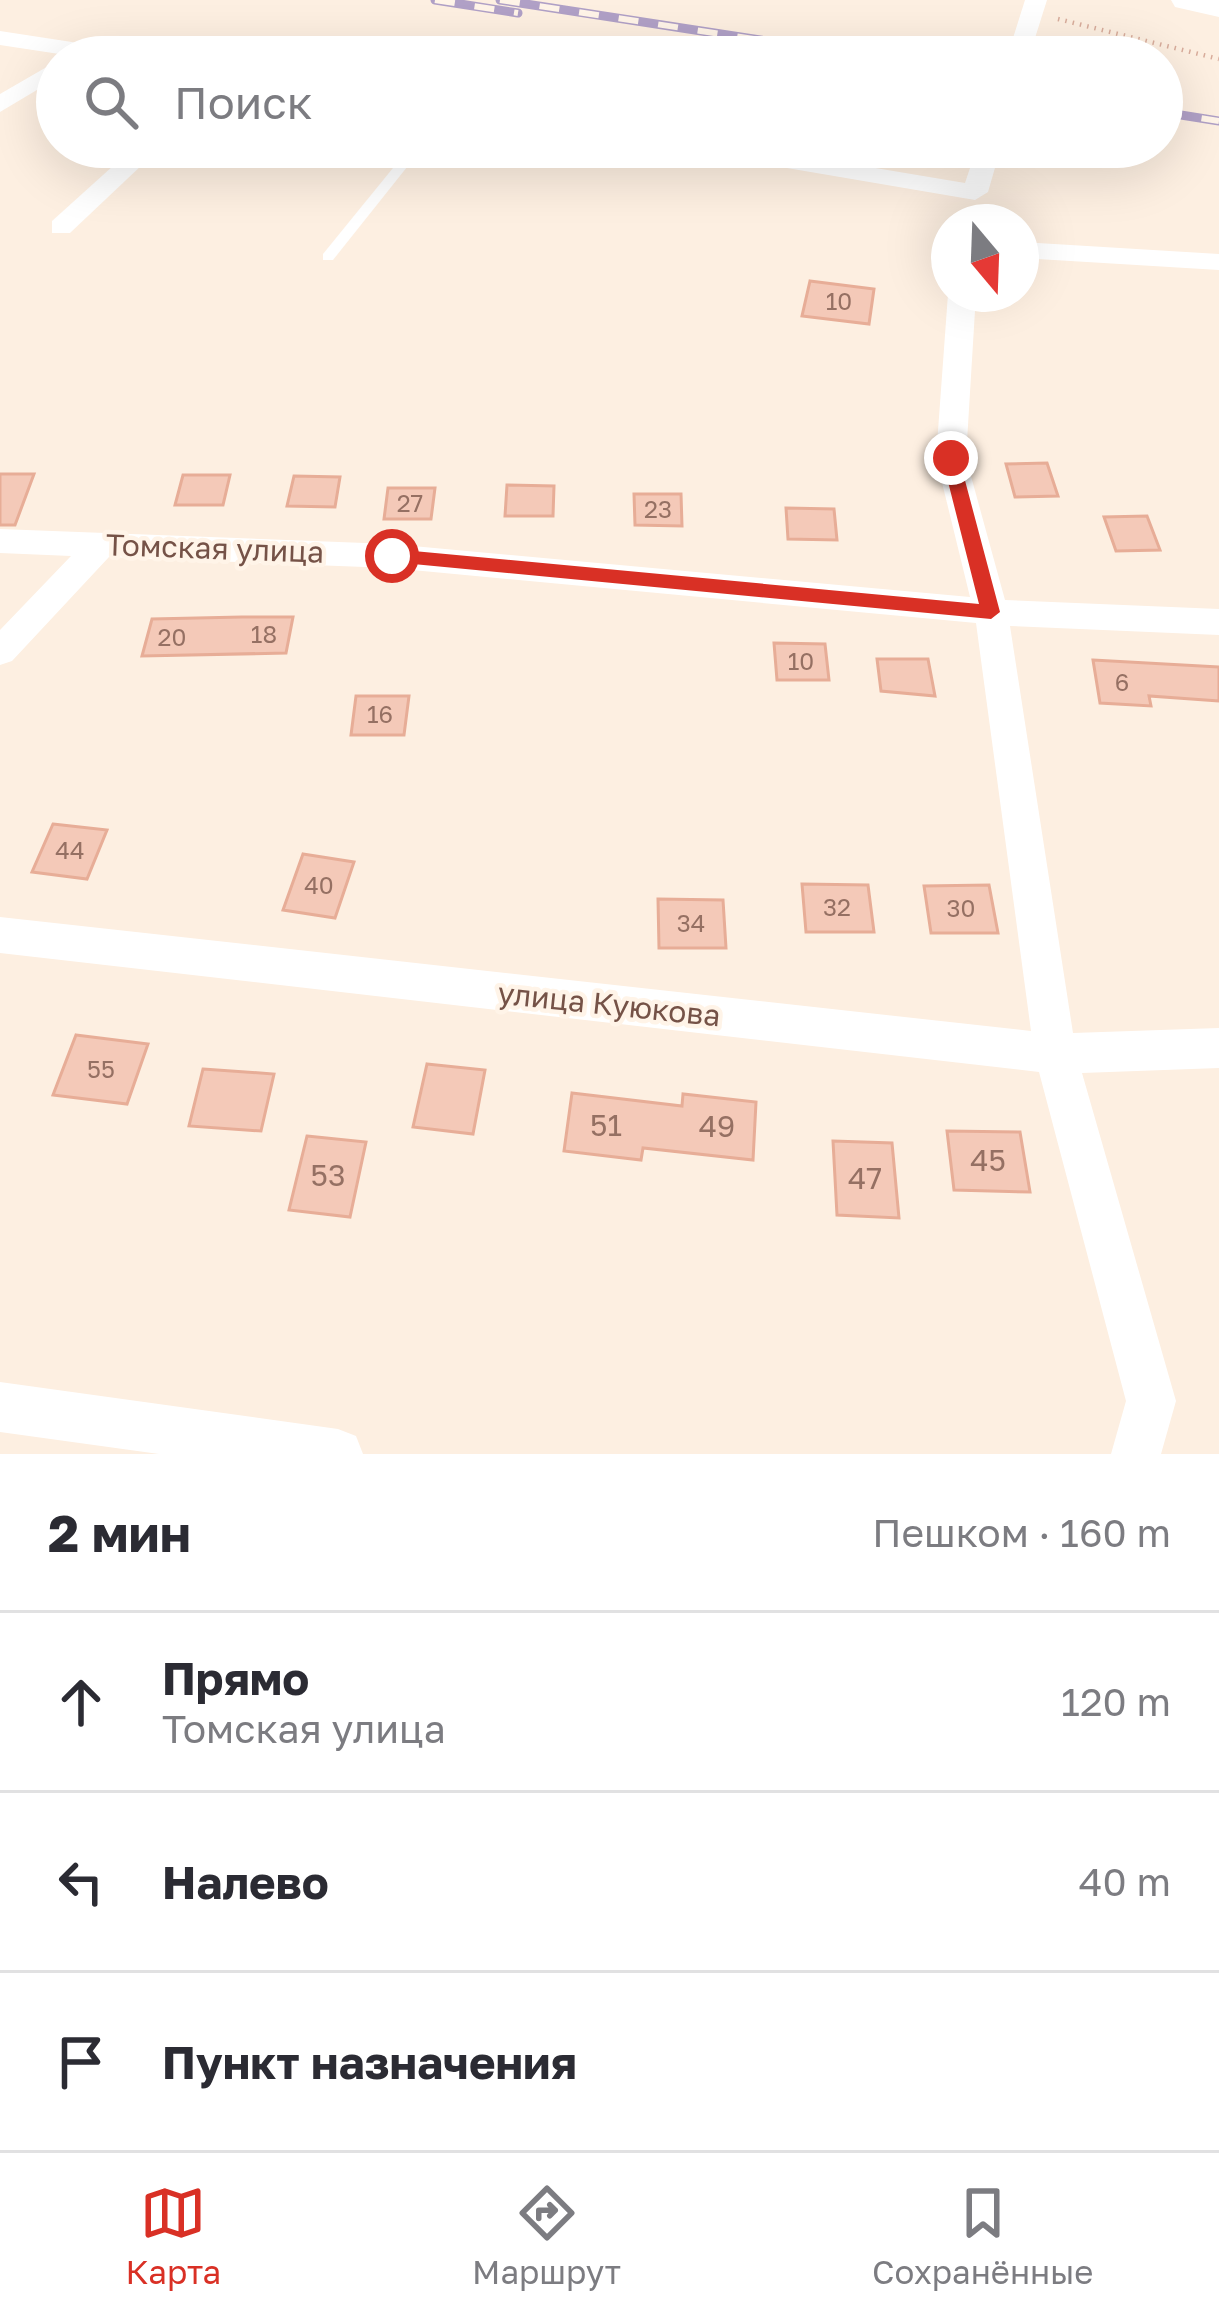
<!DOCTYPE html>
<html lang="ru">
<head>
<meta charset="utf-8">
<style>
	:root { --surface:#fff; --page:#f7f7f7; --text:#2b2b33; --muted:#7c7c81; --line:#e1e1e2; --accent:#d93025 }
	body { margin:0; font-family:"Golos Text",sans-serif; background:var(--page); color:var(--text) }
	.compass { position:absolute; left:931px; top:204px; width:108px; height:108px; border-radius:50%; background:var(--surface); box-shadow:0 12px 48px #0002; rotate:161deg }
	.stop { position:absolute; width:36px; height:36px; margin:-27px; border:9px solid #d93025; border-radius:50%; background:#fff }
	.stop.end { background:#d93025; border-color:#fff; box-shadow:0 3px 12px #0008 }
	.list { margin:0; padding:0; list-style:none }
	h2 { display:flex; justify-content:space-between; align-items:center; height:156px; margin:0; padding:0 48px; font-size:51px }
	h2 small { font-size:39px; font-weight:400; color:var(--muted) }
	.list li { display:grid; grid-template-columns:78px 1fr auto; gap:36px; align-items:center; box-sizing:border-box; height:180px; padding:0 48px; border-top:3px solid var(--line) }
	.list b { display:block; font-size:45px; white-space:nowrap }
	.list p { margin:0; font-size:39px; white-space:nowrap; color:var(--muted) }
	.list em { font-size:39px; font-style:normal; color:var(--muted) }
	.icon { flex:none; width:66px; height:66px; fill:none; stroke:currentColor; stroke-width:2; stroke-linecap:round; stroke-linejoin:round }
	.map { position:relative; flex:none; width:1219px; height:1454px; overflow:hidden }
	.search { position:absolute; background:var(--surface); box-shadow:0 12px 48px #0002; left:36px; right:36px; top:36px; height:132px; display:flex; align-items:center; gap:30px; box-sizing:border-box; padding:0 42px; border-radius:66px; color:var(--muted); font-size:45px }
	.sheet { height:696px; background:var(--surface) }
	nav { display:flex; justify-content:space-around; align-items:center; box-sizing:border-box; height:168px; border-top:3px solid var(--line); background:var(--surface); font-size:33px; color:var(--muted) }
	nav a { display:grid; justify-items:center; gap:6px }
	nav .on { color:var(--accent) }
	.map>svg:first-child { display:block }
	.building { fill:#f4c9b8; stroke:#e7ad97; stroke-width:3 }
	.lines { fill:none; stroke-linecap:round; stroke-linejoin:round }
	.path { stroke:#d8ac9b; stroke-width:4.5; stroke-dasharray:1.5 6; stroke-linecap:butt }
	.lane { fill:#fff; fill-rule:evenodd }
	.street { fill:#fff; fill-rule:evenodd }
	.secondary { fill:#fff; fill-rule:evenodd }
	.rail-casing { stroke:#b0a0c6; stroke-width:9 }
	.rail { stroke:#fff4e8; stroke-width:6; stroke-dasharray:20; stroke-linecap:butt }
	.route { fill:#d93025 }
	.labels { text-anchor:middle; stroke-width:9; stroke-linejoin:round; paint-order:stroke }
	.number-label { font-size:24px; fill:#957063 }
	.street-label { font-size:30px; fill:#755247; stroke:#fff4e8 }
	.near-number-label { font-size:30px; fill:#957063 }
</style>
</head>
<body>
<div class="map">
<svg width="1219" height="1454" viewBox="0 0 1219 1454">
	<rect width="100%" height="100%" fill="#fdefe1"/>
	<g class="building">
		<path d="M810 281 874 289 869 324 802 316Z"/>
		<path d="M1047 463 1058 496 1015 497 1006 464Z"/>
		<path d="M0 474H34L15 525H0Z"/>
		<path d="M183 475H230L223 505H175Z"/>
		<path d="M294 476 340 477 335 507 287 506Z"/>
		<path d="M507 485 554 486 553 516H505Z"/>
		<path d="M388 488H435L431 519H384Z"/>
		<path d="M634 494H681L682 526 635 525Z"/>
		<path d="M786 508 834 509 837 540 788 539Z"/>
		<path d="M1147 516 1160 550 1116 551 1104 517Z"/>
		<path d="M242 617H293L286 653 142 656 152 619Z"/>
		<path d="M774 643 825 644 829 680H777Z"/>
		<path d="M877 659H928L935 696 881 691Z"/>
		<path d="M1093 660 1219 667V701L1149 696 1151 706 1100 703Z"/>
		<path d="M356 696H409L404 735H351Z"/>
		<path d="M53 824 107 830 87 879 32 872Z"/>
		<path d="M303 854 354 862 335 918 283 910Z"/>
		<path d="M802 884 868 885 874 932H806Z"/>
		<path d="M989 885 998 933H931L924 886Z"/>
		<path d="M658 899 723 900 726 948H659Z"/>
		<path d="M76 1035 148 1044 127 1104 53 1095Z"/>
		<path d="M427 1064 485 1070 473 1134 413 1127Z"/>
		<path d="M203 1069 274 1074 261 1131 189 1126Z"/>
		<path d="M572 1093 682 1106 683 1094 756 1102 753 1160 643 1148 641 1160 564 1151Z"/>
		<path d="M947 1131 1020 1132 1030 1192 954 1190Z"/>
		<path d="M307 1136 366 1142 350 1217 289 1210Z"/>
		<path d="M833 1141 892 1143 899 1218 837 1215Z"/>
	</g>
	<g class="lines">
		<path class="path" d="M1058 19 1219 59"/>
		<path class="lane" d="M410 147H423L333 260H323V254Z"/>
		<g class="street">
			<path d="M1025 0H1047L1029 57H1007Z"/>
			<path d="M0 31 124 50 135 57H79L0 45Z"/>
			<path d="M57 61V78L0 112V94Z"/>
			<path d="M134 147H161L70 233H52V221Z"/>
			<path d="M693 147H750L965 183 977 147H1001L988 192 975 200 705 154Z"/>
			<path d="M1021 242 1219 254V270L1021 258Z"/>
			<path d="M948 294H976L966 458 1005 600 1219 609V635L1010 626 1073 1033 1219 1028V1068L1082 1073 1176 1401 1161 1454H1111L1126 1401 1039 1072 0 953V917L1031 1031 976 623 391 568 109 557 12 661 0 665V630L71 556 0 553V529L391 544 970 597 936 458Z"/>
			<path d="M0 1382 338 1429 356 1436 363 1454H159L0 1432Z"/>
		</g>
		<path class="secondary" d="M1171 0H1219V17L1175 7Z"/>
		<g class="rail-casing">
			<g id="rail">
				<path d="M435 0 518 13"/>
				<path d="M500 0 870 57"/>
				<path d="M1162 112 1219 121"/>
			</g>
		</g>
		<use href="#rail" class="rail"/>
	</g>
	<path class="route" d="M951 452 959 458 1000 612 991 619 392 562 383 556 392 549 979 604 942 458Z"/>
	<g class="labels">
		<g class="number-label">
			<text x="839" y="310">10</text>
			<text x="410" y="512">27</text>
			<text x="658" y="518">23</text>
			<text x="264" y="643">18</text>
			<text x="172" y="646">20</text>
			<text x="801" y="670">10</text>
			<text x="1122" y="691">6</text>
			<text x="380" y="723">16</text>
			<text x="70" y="859">44</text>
			<text x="319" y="894">40</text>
			<text x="837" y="916">32</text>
			<text x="961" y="917">30</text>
			<text x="691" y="932">34</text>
			<text x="101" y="1078">55</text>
		</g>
		<g class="street-label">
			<text transform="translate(215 549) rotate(2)" y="10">Томская улица</text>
			<text transform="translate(609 1005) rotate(6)" y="10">улица Куюкова</text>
		</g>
		<g class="near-number-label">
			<text x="606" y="1136">51</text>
			<text x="717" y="1137">49</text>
			<text x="988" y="1171">45</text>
			<text x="328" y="1186">53</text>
			<text x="865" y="1189">47</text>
		</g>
	</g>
</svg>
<svg class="compass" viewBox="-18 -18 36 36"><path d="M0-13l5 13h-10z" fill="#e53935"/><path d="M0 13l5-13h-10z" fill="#7c7c81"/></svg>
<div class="stop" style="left:392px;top:556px"></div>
<div class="stop end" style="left:951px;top:458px"></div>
<div class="search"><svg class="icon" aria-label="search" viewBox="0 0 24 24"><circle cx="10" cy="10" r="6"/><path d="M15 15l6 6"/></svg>Поиск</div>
</div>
<section class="sheet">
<h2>2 мин<small>Пешком · 160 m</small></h2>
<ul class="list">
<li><svg class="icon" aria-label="ahead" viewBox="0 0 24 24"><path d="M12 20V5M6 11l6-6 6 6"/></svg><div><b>Прямо</b><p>Томская улица</p></div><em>120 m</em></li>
<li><svg class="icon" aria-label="left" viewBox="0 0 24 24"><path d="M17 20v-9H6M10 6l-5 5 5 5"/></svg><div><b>Налево</b></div><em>40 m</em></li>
<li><svg class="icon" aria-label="arrive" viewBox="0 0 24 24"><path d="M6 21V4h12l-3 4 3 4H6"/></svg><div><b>Пункт назначения</b></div></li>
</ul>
</section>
<nav>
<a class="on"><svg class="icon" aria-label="map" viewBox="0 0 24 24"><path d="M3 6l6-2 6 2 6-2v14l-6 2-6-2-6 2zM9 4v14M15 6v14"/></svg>Карта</a>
<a><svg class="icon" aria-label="directions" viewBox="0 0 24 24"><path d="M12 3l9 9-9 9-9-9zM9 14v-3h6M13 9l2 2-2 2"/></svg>Маршрут</a>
<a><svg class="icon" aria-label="saved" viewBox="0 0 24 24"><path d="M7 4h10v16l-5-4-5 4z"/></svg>Сохранённые</a>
</nav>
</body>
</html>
